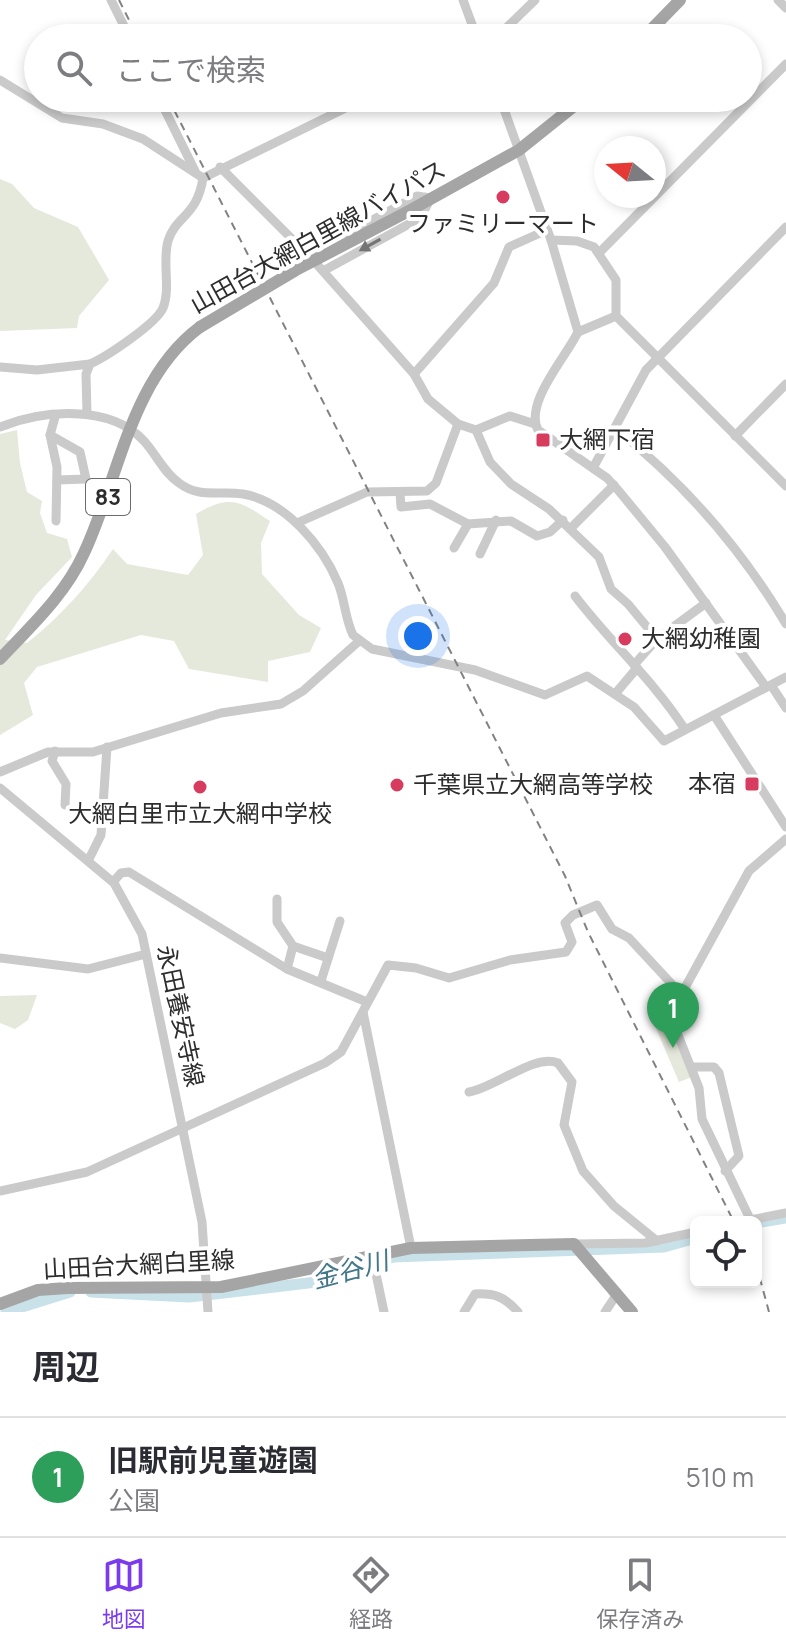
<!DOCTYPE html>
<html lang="ja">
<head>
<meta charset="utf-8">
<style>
	:root { --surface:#fff; --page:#f2f2f3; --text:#2b2b33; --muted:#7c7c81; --line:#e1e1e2; --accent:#7c3aed }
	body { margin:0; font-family:Manrope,"Noto Sans JP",sans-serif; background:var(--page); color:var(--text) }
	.controls { position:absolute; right:24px; bottom:24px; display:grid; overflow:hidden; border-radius:12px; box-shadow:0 4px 12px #0003 }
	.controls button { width:72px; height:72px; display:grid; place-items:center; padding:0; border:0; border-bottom:2px solid var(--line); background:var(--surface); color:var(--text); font:40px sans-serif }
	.compass { position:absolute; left:594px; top:136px; width:72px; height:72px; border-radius:50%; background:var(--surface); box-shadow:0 4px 12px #0003; rotate:288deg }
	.you { position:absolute; left:418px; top:636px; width:28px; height:28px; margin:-20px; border:6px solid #fff; border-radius:50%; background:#1a73e8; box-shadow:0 0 0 12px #1a73e833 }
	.badge { display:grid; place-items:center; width:52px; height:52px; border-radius:50%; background:var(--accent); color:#fff; font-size:26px; font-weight:700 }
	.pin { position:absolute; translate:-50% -66px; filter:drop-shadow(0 2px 4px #0008) }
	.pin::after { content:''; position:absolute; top:42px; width:28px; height:24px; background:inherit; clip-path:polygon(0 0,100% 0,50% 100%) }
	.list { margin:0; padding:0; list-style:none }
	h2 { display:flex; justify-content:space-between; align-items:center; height:104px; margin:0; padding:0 32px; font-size:34px }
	h2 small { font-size:26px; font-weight:400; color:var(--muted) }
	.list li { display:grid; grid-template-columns:52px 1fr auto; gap:24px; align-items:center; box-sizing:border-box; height:120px; padding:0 32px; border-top:2px solid var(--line) }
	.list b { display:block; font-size:30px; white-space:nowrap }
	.list p { margin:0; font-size:26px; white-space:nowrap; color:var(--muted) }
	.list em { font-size:26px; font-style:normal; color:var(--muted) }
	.icon { flex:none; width:44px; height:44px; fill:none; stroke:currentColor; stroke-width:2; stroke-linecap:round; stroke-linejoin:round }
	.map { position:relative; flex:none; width:786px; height:1312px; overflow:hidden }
	.search { position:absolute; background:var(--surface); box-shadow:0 4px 12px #0003; left:24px; right:24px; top:24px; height:88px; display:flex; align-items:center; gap:20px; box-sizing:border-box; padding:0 28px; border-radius:44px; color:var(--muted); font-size:30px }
	.sheet { height:224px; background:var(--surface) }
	nav { display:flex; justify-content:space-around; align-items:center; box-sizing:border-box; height:112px; border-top:2px solid var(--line); background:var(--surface); font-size:22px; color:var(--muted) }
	nav a { display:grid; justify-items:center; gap:4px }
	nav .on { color:var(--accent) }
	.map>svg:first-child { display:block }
	.green { fill:#e5e9db }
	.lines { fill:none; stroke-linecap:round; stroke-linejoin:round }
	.river { stroke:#c9e1e8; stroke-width:11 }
	.minor { stroke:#cacaca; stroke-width:9 }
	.major { stroke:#a5a5a5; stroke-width:12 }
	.rail { stroke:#828282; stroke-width:2; stroke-dasharray:8 6; stroke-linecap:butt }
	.major-bridge { stroke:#a5a5a5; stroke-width:12 }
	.oneway { fill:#747474 }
	.poi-dot { fill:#d73b5e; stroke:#fff; stroke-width:3 }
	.labels { text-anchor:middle; stroke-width:8; stroke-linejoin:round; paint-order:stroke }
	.shield { fill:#fff; stroke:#6c6c6c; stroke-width:2 }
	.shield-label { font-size:22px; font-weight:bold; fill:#2d2d2d }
	.poi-label { font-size:24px; fill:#2d2d2d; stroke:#fff; text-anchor:start }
	.street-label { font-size:24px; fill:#2d2d2d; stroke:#fff }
	.water-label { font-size:26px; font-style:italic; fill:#417788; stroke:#fff }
</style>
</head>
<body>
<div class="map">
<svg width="786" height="1312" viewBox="0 0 786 1312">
	<rect width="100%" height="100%" fill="#fff"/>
	<g class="green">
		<path d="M0 179 12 184 34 208 78 227 109 280 79 316 77 328 0 331Z"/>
		<path d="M17 430 20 463 27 492 42 501 40 513 47 533 67 539 72 557 36 595 5 640 27 643C60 617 89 585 113 549L127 564 188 575 203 555 196 514C230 494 240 501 270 521L261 543 262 574 299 615 321 628 310 652 268 661V682L189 669 174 641 141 635 37 667 24 683 33 715 0 735V434Z"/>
		<path d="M37 995 28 1020 15 1029 0 1023V996Z"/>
		<path d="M668 1020 692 1077 679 1082 655 1026Z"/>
	</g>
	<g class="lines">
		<g class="river">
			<path d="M756 1223 786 1218"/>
			<path d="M91 1292 189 1297 325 1281 393 1257 664 1247 696 1238"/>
			<path d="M6 1312 70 1292"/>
		</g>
		<g class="minor">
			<path d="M111 0 130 38"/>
			<path d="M463 0 477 38"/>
			<path d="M778 0 786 8"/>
			<path d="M496 38 535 0"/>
			<path d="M0 80 62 118 103 124 143 139 203 178"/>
			<path d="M159 98 195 171"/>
			<path d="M500 98 551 240 578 332C566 357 524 403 538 430L607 478 618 490 665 547 766 687"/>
			<path d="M220 167 314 261 414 374 428 399 458 424 476 430 510 416 535 424"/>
			<path d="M203 178 366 98"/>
			<path d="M551 240 577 241 594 247 616 280V316L786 486"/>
			<path d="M599 253 786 64"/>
			<path d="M308 255 417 196 431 198 420 218 323 271"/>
			<path d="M578 332 616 316"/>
			<path d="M0 367 37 370 90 364"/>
			<path d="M414 374 494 283 509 247 547 230"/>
			<path d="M87 413 86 374 90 364C106 357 156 324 163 308 171 288 162 262 168 241 176 215 197 217 203 178"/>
			<path d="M55 417 50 435 57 467 56 521"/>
			<path d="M0 427C43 410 110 404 144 441 156 454 164 473 179 483 200 499 220 490 243 494 285 501 322 545 338 583 345 600 345 619 353 635L372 649 475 670 545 695 587 676 634 707 664 741 786 677"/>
			<path d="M616 429C684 483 742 550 786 624"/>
			<path d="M476 430 490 462 511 484 549 509 599 557 611 589 628 604 657 639"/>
			<path d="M50 435 80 452 86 479 57 480"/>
			<path d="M735 436 786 384"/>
			<path d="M593 468 646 370 786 227"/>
			<path d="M400 493 401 507 430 504 468 524 511 521 537 536 550 532 563 520"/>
			<path d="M297 523 367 492 427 491 436 483 458 424"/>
			<path d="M571 528 614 485"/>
			<path d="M454 548 468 524"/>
			<path d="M480 554 496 520"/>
			<path d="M575 596C610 642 653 680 684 728"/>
			<path d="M634 665 657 639 706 603"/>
			<path d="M771 685 786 708"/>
			<path d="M615 694 637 668"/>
			<path d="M714 715 786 827"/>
			<path d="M55 751 52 761 66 784 65 805"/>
			<path d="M0 772 48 752H93L221 713 281 704 303 691 358 642"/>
			<path d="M0 788 114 883 142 934 202 1222 208 1312"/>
			<path d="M89 859 101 835 107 747"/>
			<path d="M113 882 121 873 129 872 287 969 367 1002"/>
			<path d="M277 899V922L293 946 287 969"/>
			<path d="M293 946 328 958"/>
			<path d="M0 958 88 969 146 954"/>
			<path d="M321 981 340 921"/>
			<path d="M363 1012 411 1248"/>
			<path d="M691 1067H714L719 1073 739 1156 725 1171"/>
			<path d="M469 1092C495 1088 535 1053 558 1063L572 1082 564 1125 583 1171 614 1206 657 1241"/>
			<path d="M0 1191 87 1172 325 1063 341 1052 388 965 416 968 449 978 510 960 566 952 572 942 565 923 573 915 597 905 612 929 629 938 681 994"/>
			<path d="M750 1219 702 1119 699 1088 670 1015 749 871 786 839"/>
			<path d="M740 1222 786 1213"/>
			<path d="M574 1244 645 1243 696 1232"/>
			<path d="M372 1255 384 1312"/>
			<path d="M464 1312 475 1294C495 1293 505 1297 518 1312"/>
			<path d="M605 1312 617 1294"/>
		</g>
		<g class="major">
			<path d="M643 38 680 0"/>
			<path d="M407 212 519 150 584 98"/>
			<path d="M0 659C31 626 65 595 84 553 119 479 130 379 200 327"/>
			<path d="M0 1304 38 1290 67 1288 221 1287 411 1248 574 1244 632 1312"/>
		</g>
		<g class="rail">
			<path d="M119 0 138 38"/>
			<path d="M168 98 565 876 588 932 734 1222"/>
			<path d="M756 1264 769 1312"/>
		</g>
		<path class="major-bridge" d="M200 327 296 270 407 212"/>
	</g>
	<defs><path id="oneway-solid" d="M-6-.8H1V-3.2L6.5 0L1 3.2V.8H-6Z" transform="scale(2)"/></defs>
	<use class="oneway" href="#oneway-solid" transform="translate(370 245) rotate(151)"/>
	<g class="poi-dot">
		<circle cx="503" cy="197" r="8"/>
		<rect x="535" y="432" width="16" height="16" rx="4"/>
		<circle cx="625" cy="639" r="8"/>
		<rect x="744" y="776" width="16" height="16" rx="4"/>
		<circle cx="397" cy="785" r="8"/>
		<circle cx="200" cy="787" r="8"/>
	</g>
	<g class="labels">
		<rect class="shield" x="86" y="479" width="44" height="36" rx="6"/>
		<g class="shield-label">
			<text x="108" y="505">83</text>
		</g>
		<g class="poi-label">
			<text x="503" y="232" text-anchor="middle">ファミリーマート</text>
			<text x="559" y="448">大網下宿</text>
			<text x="641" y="647">大網幼稚園</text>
			<text x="736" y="792" text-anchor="end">本宿</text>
			<text x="413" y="793">千葉県立大網高等学校</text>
			<text x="200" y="822" text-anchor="middle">大網白里市立大網中学校</text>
		</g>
		<g class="street-label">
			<text transform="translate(318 237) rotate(-29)" y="8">山田台大網白里線バイパス</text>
			<text transform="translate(180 1016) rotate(78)" y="8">永田養安寺線</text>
			<text transform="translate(139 1265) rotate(-3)" y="8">山田台大網白里線</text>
		</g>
		<g class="water-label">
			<text transform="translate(350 1270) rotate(-15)" y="9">金谷川</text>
		</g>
	</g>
</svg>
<div class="controls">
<button><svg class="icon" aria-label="locate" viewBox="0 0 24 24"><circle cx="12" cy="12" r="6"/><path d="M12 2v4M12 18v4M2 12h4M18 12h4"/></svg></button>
</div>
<svg class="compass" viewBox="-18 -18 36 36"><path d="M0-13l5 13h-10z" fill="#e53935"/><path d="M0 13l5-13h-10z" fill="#7c7c81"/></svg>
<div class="you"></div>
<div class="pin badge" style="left:673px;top:1048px;background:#2e9e5b">1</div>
<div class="search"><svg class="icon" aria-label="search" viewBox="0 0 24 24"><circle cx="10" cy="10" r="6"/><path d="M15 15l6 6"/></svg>ここで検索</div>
</div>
<section class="sheet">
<h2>周辺<small></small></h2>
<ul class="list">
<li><span class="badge" style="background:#2e9e5b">1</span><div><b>旧駅前児童遊園</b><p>公園</p></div><em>510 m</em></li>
</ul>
</section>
<nav>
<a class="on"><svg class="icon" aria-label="map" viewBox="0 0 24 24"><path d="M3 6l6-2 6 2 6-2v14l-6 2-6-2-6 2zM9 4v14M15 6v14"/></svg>地図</a>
<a><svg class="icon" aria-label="directions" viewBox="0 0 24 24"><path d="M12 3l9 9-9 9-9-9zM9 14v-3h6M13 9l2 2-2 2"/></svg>経路</a>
<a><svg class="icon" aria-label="saved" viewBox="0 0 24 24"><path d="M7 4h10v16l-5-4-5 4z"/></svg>保存済み</a>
</nav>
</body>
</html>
